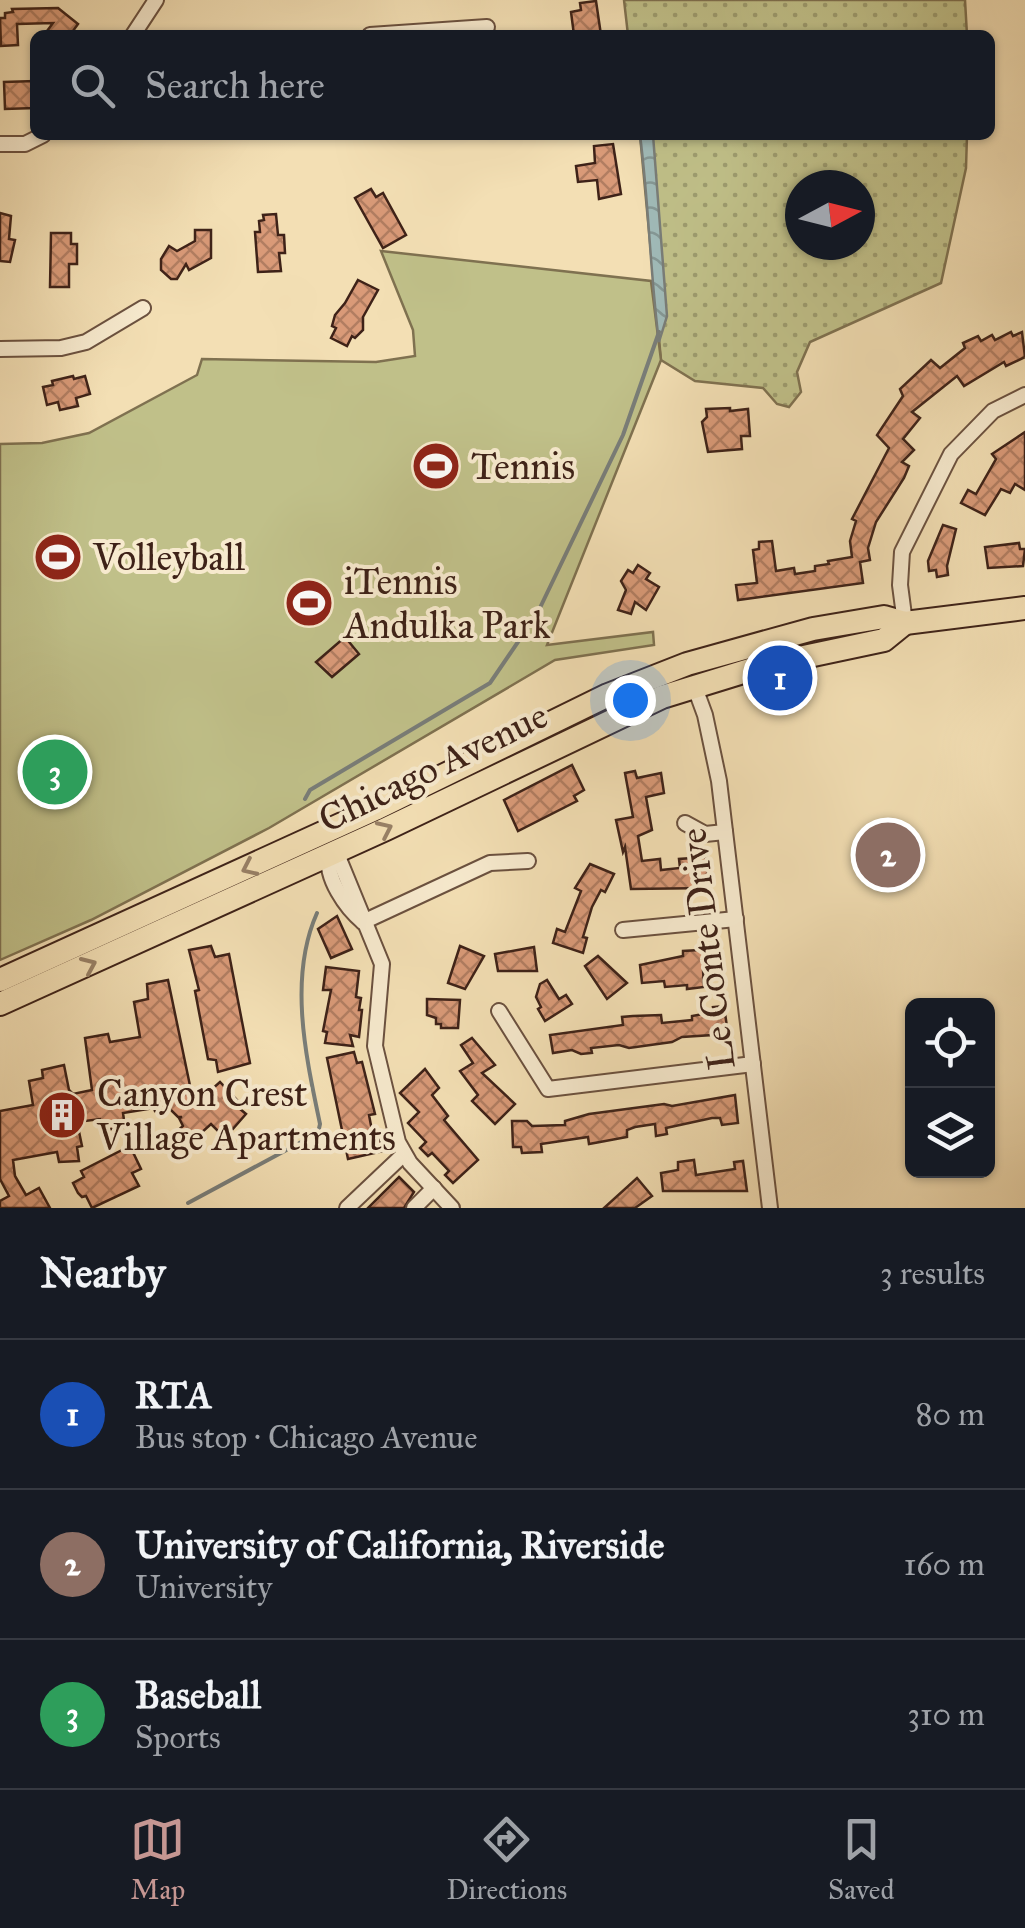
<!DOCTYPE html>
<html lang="en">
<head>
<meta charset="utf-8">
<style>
	:root { --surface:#171b24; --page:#20242c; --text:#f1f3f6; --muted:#9ea1a6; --line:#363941; --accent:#c59692 }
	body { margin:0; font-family:"IM FELL Great Primer",serif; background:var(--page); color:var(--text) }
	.controls { position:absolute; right:30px; bottom:30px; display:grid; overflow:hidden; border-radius:15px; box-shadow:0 2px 8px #0004 }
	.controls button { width:90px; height:90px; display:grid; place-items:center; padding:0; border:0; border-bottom:2px solid var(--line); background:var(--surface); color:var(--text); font:50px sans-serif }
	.compass { position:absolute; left:785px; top:170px; width:90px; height:90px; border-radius:50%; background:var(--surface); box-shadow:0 2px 8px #0004; rotate:83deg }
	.you { position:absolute; left:630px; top:700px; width:35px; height:35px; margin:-25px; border:8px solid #fff; border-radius:50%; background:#1a73e8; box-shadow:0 0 0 15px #1a73e833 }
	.badge { display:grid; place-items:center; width:65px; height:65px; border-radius:50%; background:var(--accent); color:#fff; font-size:32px; font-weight:700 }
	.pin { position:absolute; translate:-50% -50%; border:5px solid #fff; box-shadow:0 2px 10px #0006 }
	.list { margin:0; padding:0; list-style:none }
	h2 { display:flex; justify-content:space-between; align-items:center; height:130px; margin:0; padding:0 40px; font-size:42px }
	h2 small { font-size:32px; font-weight:400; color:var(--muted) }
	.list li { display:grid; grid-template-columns:65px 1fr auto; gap:30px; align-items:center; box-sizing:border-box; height:150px; padding:0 40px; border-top:2px solid var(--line) }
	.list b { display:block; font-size:38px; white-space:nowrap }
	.list p { margin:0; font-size:32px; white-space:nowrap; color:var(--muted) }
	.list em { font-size:32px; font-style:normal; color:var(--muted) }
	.icon { flex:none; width:55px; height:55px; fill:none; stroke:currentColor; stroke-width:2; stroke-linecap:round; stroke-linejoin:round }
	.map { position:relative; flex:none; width:1025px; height:1208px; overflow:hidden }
	.search { position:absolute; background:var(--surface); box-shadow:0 2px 8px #0004; left:30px; right:30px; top:30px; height:110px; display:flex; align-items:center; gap:25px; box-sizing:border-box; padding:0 35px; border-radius:15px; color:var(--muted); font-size:38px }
	.sheet { height:580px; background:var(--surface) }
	nav { display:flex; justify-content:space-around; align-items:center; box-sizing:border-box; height:140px; border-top:2px solid var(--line); background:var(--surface); font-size:28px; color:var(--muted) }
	nav a { display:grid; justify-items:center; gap:5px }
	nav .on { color:var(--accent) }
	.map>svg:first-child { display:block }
	.grass { fill:url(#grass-dots); stroke:#7f7150; stroke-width:2.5; fill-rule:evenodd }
	.green { fill:#c0c089; stroke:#7f7150; stroke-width:2.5 }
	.water { fill:url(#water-waves); stroke:#797d78; stroke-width:2.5 }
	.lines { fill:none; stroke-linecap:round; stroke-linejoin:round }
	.stream { stroke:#797d78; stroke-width:4 }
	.building { fill:url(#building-cross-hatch); stroke:#3e2218; stroke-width:2.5 }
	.minor-casing { stroke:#6b513f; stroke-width:18 }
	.primary-casing { stroke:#3e2218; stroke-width:26 }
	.minor { stroke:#f7eace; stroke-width:14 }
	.primary { stroke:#f3dfb4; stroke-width:22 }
	.oneway { stroke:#988066 }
	.labels { text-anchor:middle; stroke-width:8; stroke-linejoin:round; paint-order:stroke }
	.poi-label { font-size:38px; fill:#3e2218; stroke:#f7eace; text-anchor:start }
	.street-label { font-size:38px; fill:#3e2218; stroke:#f7eace }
</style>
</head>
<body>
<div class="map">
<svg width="1025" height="1208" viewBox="0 0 1025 1208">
	<defs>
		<pattern id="grass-dots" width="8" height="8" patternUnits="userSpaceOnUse" patternTransform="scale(2.5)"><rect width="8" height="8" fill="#c0c089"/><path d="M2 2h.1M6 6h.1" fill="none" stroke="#9d9c6f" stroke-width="1.8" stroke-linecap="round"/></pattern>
		<pattern id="water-waves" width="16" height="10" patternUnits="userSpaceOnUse" patternTransform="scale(2.5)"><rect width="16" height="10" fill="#a0bab8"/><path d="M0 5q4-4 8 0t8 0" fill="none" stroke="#849795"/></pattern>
		<pattern id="building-cross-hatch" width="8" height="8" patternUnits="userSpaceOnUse" patternTransform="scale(2.5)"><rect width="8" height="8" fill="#d99a78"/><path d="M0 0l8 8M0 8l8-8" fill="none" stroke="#b17d61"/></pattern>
	</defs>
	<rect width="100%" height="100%" fill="#f3dfb4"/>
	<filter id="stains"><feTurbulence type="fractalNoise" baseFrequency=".002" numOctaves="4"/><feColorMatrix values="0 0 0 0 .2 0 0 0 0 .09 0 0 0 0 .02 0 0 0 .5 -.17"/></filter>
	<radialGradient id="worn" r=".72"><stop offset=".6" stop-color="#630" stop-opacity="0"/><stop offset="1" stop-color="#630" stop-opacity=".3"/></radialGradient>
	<g class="grass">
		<path d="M624 0H965L967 35H628Z"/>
		<path d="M640 135H967L966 168 941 283 810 342 797 372 801 392 789 407 777 404 763 388 695 381 661 360ZM800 185H860V245H800Z"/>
	</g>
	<path class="green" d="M381 251 651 281 661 360 547 645 653 632 654 645 555 660 269 828 91 920 0 960V444L42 443 89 433 197 375 202 359 376 362 415 356 413 330Z"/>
	<path class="water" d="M640 135H653L667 316 659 342C650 273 649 204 640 135Z"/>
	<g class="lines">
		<g class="stream">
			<path d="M305 799 310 790 490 683 537 614 623 435 659 332"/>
			<path d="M188 1203 318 1133 320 1124C306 1057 288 978 317 913"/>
		</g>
	</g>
	<g class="building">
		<path d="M596 1 601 35H574L571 12 581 10 580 3Z"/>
		<path d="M58 8 78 24 70 35H44L53 23 17 24 18 45 1 46 0 18H5V13L13 12 12 9Z"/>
		<path d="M35 81V108L5 109 4 82Z"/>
		<path d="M613 144 621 194 599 199 597 180 578 182 576 166 595 163 594 146Z"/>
		<path d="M371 189 376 197 383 193 406 235 383 248 355 198Z"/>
		<path d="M0 213 11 216 9 239 15 240 10 262 0 261Z"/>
		<path d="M276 214 278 235H284L285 253H279L281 271 258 272 255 232H260L259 221 264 220 263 215Z"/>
		<path d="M195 230H211V258L189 270 186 264 177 279H171L161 270V259L169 246 177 251 195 241Z"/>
		<path d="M51 233H71V244H77V264H69V287H50Z"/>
		<path d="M358 280 378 290 363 317V330L355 338 352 336 347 346 331 338 336 328 332 326 335 315 345 303Z"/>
		<path d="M1011 332 1013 336 1022 332 1025 357 1006 366 1004 362 964 386 957 376 912 412 920 418 903 439 914 450 902 462 909 466 904 478 876 522 868 548 870 560 860 562 863 583 738 600 736 585 757 583 753 550 759 549V542L772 541 776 571 794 568 795 574 815 571V566L829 564 828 561 852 557 850 541 856 521 852 519 889 448 877 435 903 396 900 389 931 360 940 368 965 348 963 343 978 336 981 341 992 335 995 340Z"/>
		<path d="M73 376 74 379 85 376 90 394 76 398 78 406 60 410 58 402 47 405 43 387 53 385 52 381Z"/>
		<path d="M730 408V411L748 409 750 436H741L742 449 708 452 702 422 707 417 706 409Z"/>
		<path d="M1025 432V490L1015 484 1010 493 1001 489 985 515 961 503 968 490 976 494 996 459 992 454Z"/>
		<path d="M943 525 956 529 947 566 948 575 937 577 936 570 929 571 928 561Z"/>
		<path d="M1019 543 1020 549H1025L1023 566 988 568 985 547Z"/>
		<path d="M638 565 650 573 646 579 659 587 646 610 635 602 631 614 618 610 626 590 621 581 628 570 633 573Z"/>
		<path d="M345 637 359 654 332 677 316 662Z"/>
		<path d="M572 765 584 790 574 796 577 801 518 831 504 800Z"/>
		<path d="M635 771 637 778 661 773 664 793 646 797 652 830 638 836 642 861 660 859 661 870 680 868 679 859 706 857 710 888 631 889 625 847 623 852 616 820 633 817 625 773Z"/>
		<path d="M590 864 614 874 605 892 601 890 592 907 583 937 587 938 583 953 553 943 557 929 565 932 581 891 575 888Z"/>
		<path d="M337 916 352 949 331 958 318 929Z"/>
		<path d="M211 946 215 957 229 954 250 1063 218 1072 216 1060 208 1059 195 991 199 990 189 950Z"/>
		<path d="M460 946 484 956 465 989 448 983Z"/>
		<path d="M534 947 537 971H498L495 954Z"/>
		<path d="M717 949 719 967 703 970 704 987 687 989V985L665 987 664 981 642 983 640 965 683 956V951Z"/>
		<path d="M598 956 627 983 607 999 585 966Z"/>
		<path d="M326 967 359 971 356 997 361 998 359 1010H362L359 1037 350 1035 353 1046 325 1043 327 1032 323 1031 331 990H323Z"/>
		<path d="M168 980 193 1100 199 1095 202 1098 220 1082 237 1100 233 1103 246 1114 225 1138 211 1124 188 1145 176 1132 183 1126 179 1118 182 1117H178L170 1109 155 1111 154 1108 123 1113 125 1127 105 1130 100 1119 77 1122 82 1146 77 1147 79 1161 59 1162 57 1152 13 1160 15 1176 26 1195 39 1188 50 1208H0V1201L9 1196 0 1179V1111L33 1105 29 1081 43 1078 42 1070 64 1065 69 1090 73 1094 92 1090 85 1038 108 1034 110 1042 140 1037 134 1002 148 999 147 984Z"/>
		<path d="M547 980 559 999 566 995 572 1004 545 1021 538 1009 541 1007 536 997 540 984Z"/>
		<path d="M427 999 460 1000 458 1028H441V1024H436V1018L427 1015Z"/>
		<path d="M724 1006 728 1034 682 1037 672 1042 629 1048 619 1045 591 1048 592 1053 581 1054 572 1050 553 1053 550 1035 623 1025 622 1017 633 1016 661 1015 662 1023 692 1020V1016L714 1012 713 1007Z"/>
		<path d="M472 1038 495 1065 482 1073 515 1104 495 1124 472 1101 478 1095 460 1071 473 1063 461 1045Z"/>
		<path d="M354 1052 357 1063 362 1062 375 1114 369 1115 374 1141 380 1139 383 1151 348 1159 327 1058Z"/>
		<path d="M425 1069 439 1088 432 1095 448 1116 444 1120 478 1160 453 1183 445 1175 449 1171 432 1153 428 1156 420 1148 426 1142 408 1123 419 1112 400 1093Z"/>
		<path d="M735 1095 738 1123 722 1125 720 1118H712L666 1128 667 1134 656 1136 655 1124 635 1127 627 1130V1137L600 1142 589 1144 588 1137 541 1144 542 1152 522 1153 521 1147H513L512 1121H527L532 1126 565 1125V1121L589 1114 664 1104 672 1106Z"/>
		<path d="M130 1146 141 1169 132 1173 139 1186 92 1208 86 1196 82 1197 78 1193 73 1183 84 1177 81 1171Z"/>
		<path d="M694 1160 696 1175 735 1169 734 1162 743 1161 747 1191H663L661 1173 678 1170V1162Z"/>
		<path d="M399 1177 414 1192 404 1208H368Z"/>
		<path d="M637 1178 652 1196 635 1208H604Z"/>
	</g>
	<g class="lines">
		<g class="minor-casing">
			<g id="minor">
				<path d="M133 35 156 0"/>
				<path d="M370 35 487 27"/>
				<path d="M0 144H25L43 135"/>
				<path d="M0 349 61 348 86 342 143 308"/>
				<path d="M905 623 900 585 902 552 951 454 993 411 1025 395"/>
				<path d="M694 685 705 715 719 781 770 1208"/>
				<path d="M685 823 705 834 725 832"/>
				<path d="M329 855 339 859 382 964 375 1046 398 1142 410 1163 452 1208"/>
				<path d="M329 855C325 878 346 908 363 922"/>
				<path d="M363 922 490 863 528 861"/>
				<path d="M623 930 736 919"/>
				<path d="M499 1011 548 1089 753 1064"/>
				<path d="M347 1208 404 1154"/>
				<path d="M414 1208 434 1188"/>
			</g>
		</g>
		<g class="primary-casing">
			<g id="primary">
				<path d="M0 980 375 809 608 695 687 664 813 629 884 617 905 623 1025 608"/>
				<path d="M0 1004 386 829 662 697 766 665 884 640 905 623"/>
			</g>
		</g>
		<use href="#minor" class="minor"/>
		<use href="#primary" class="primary"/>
	</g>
	<defs><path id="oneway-chevron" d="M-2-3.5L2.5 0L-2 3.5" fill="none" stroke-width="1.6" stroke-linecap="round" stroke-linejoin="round" transform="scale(2.5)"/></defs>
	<g class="oneway">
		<use href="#oneway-chevron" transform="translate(385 829) rotate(-25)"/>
		<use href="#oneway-chevron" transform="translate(249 868) rotate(155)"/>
		<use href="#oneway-chevron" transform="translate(89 965) rotate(-24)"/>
	</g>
	<defs>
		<g id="stadium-disc" transform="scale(2.5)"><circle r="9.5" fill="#8f2418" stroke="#f7eace"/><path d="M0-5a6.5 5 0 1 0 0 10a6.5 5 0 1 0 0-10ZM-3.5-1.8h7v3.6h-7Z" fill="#fff"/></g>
		<g id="building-disc" transform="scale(2.5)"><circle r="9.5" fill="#8f2418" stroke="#f7eace"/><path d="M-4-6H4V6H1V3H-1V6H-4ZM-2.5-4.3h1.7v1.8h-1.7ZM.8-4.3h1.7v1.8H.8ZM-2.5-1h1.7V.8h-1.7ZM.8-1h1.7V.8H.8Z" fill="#fff"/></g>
	</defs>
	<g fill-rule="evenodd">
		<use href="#stadium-disc" x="436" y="466"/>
		<use href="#stadium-disc" x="58" y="557"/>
		<use href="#stadium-disc" x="309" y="603"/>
		<use href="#building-disc" x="62" y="1115"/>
	</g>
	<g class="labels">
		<g class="poi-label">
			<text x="471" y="479">Tennis</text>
			<text x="93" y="570">Volleyball</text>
			<text x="344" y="594">iTennis<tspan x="344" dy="44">Andulka Park</tspan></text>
			<text x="97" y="1106">Canyon Crest<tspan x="97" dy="44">Village Apartments</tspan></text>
		</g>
		<g class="street-label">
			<text transform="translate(433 767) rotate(-26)" y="13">Chicago Avenue</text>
			<text transform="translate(707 949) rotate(-97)" y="13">Le Conte Drive</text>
		</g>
	</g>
	<rect width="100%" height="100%" filter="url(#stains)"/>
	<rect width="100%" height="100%" fill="url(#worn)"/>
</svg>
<div class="controls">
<button><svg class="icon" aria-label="locate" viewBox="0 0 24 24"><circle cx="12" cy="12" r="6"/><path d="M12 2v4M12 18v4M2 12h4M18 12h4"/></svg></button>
<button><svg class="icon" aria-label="layers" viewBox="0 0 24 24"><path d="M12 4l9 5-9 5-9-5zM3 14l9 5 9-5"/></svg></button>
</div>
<svg class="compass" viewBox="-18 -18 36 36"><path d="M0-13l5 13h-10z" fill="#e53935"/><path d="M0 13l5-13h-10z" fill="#9ea1a6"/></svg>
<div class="you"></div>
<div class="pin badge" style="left:780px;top:678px;background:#1a4fb4">1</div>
<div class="pin badge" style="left:888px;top:855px;background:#8d6e63">2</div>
<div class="pin badge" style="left:55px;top:772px;background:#2e9e5b">3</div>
<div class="search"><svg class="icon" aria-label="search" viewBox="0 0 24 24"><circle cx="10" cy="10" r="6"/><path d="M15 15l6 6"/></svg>Search here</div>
</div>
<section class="sheet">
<h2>Nearby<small>3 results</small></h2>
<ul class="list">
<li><span class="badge" style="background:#1a4fb4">1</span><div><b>RTA</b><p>Bus stop · Chicago Avenue</p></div><em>80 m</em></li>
<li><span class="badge" style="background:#8d6e63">2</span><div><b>University of California, Riverside</b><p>University</p></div><em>160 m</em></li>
<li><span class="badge" style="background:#2e9e5b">3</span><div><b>Baseball</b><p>Sports</p></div><em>310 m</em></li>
</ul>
</section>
<nav>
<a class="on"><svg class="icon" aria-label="map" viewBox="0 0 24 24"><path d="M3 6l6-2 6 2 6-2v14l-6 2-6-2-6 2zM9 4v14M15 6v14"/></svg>Map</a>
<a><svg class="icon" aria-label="directions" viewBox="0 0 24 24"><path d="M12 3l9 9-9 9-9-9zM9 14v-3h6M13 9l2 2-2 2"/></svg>Directions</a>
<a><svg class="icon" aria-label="saved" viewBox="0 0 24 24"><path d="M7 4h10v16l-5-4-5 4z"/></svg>Saved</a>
</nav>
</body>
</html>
